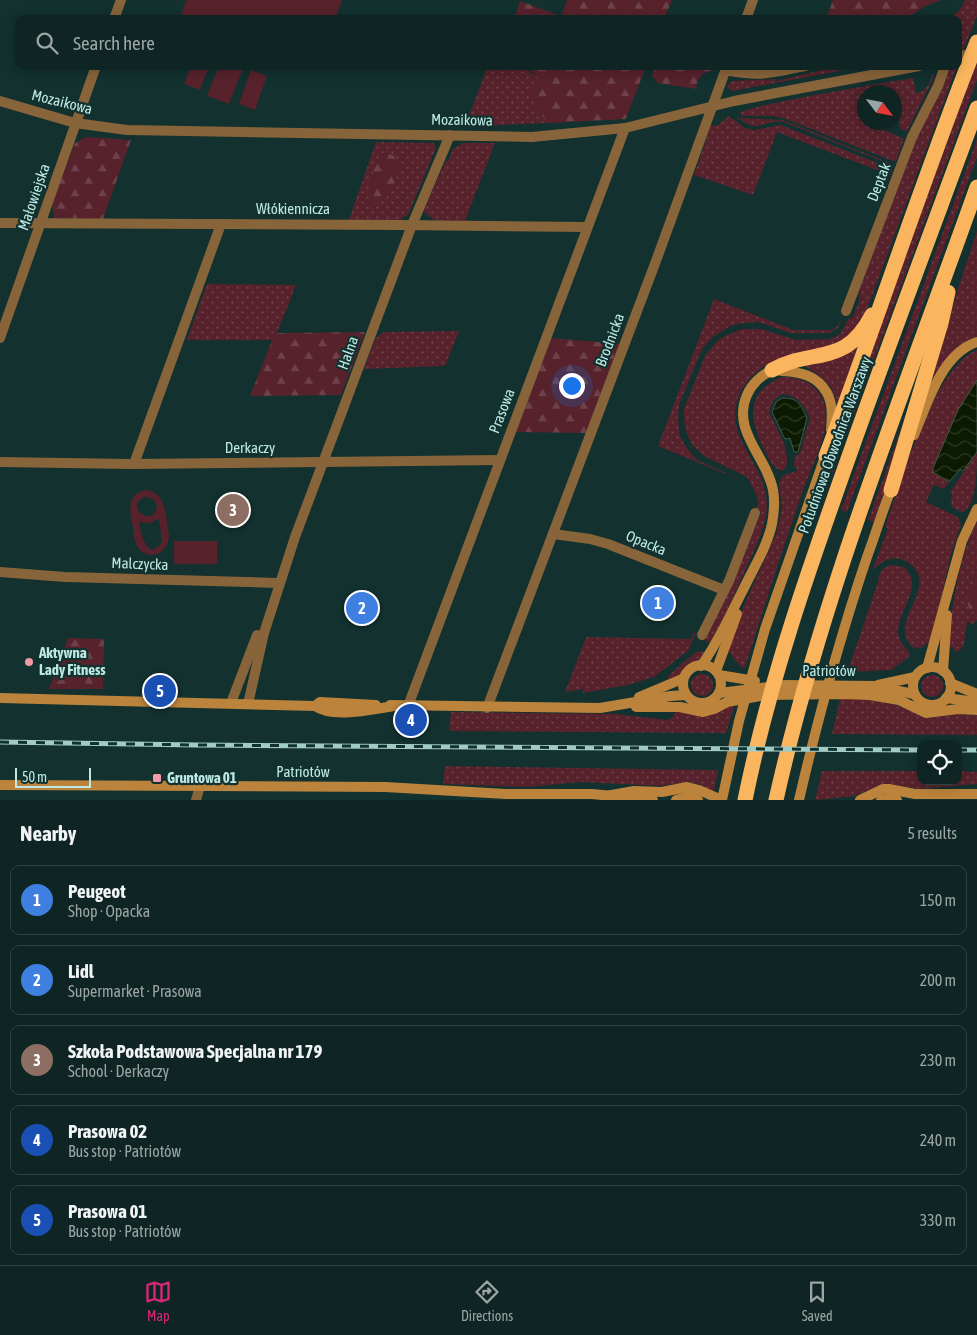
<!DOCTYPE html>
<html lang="en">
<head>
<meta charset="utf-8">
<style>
	:root { --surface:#0e2523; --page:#1c3130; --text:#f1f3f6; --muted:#9ba5a6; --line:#2e4241; --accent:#db2777 }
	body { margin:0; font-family:"Asap Condensed",sans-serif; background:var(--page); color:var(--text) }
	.controls { position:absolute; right:15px; bottom:15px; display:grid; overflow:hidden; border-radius:10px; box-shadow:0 2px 12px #0003 }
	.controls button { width:45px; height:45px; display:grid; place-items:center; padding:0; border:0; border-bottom:1px solid var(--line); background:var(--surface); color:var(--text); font:25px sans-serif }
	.compass { position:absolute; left:857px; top:85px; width:45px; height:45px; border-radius:50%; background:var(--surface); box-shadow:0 2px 12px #0003; rotate:122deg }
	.scale { position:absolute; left:15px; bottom:12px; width:76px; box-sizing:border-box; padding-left:5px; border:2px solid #bde9e5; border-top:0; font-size:14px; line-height:18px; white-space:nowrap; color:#bde9e5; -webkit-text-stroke:4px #12312f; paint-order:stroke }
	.you { position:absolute; left:571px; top:385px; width:18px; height:18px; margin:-12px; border:4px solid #fff; border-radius:50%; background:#1a73e8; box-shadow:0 0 0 8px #1a73e833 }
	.badge { display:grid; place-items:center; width:32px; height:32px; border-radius:50%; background:var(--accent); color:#fff; font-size:16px; font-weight:700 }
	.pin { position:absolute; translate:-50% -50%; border:2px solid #fff; box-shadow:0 1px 5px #0006 }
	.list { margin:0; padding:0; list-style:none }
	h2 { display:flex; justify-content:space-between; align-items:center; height:65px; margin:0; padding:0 20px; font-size:21px }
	h2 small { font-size:16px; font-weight:400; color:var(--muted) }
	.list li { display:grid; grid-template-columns:32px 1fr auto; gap:15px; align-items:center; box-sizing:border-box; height:70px; margin:0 10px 10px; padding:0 10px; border:1px solid var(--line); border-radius:10px }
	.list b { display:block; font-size:19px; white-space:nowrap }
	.list p { margin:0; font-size:16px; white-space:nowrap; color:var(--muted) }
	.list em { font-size:16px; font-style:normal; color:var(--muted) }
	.icon { flex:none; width:28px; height:28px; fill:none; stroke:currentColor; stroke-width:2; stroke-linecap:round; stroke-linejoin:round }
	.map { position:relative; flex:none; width:977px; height:800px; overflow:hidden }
	.search { position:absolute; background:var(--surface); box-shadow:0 2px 12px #0003; left:15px; right:15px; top:15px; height:55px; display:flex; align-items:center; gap:12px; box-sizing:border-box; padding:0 18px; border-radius:10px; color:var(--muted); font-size:19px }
	.sheet { height:465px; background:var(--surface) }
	nav { display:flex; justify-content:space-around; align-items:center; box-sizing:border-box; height:70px; border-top:1px solid var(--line); background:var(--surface); font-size:14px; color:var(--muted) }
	nav a { display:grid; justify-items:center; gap:2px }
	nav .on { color:var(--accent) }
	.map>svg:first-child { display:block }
	.grass { fill:url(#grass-dots) }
	.forest { fill:url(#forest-firs) }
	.pitch { fill:#57222c; fill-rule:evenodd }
	.water { fill:url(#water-waves); stroke:#405845 }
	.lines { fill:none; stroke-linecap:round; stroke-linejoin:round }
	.minor { stroke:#87643a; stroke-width:10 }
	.tertiary { stroke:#87643a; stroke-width:10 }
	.secondary { stroke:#bb833b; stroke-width:10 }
	.motorway { stroke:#fbb55e; stroke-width:15 }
	.rail-casing { stroke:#a1cbc7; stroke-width:5 }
	.rail { stroke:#12312f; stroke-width:3; stroke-dasharray:9; stroke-linecap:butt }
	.poi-dot { fill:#f39aa7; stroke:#12312f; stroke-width:2 }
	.labels { text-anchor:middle; stroke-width:4.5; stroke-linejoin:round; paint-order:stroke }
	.street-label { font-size:15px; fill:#bde9e5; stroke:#12312f }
	.poi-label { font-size:15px; font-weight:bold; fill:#bde9e5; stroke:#12312f; text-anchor:start }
</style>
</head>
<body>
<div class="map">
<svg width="977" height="800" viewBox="0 0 977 800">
	<defs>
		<pattern id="grass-dots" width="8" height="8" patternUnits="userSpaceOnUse" patternTransform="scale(1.25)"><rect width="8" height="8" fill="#57222c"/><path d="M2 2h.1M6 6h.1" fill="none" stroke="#6d424a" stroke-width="1.8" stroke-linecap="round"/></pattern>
		<pattern id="forest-firs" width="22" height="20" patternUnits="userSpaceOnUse" patternTransform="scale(1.25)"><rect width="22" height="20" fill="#57222c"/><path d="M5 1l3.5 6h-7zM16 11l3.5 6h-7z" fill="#6d424a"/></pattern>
		<pattern id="water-waves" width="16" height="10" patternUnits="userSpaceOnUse" patternTransform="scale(1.25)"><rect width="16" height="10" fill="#0b1a00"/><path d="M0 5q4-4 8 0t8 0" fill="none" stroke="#2d3b25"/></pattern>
	</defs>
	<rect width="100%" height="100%" fill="#12312f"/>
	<g class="grass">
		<path d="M965 0H977V16L958 63V19H947L959 11Z"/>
		<path d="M977 60V80L821 503 816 501Z"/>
		<path d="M488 66H523L531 73 539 76 538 110 548 123 472 126 467 121Z"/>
		<path d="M840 66H866L732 91 727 86 732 81 776 79V81Z"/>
		<path d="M950 66H957L864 318 854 332 837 344 768 364C742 379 727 407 740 437 751 463 771 484 766 515 763 534 753 553 745 571 734 596 723 620 710 643L704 640 703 638 735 577 761 512 757 510 758 498 747 477 704 456 693 446 686 432 684 420V409L705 356 717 341 727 335 742 329H761L796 340 830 339 840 334 849 318 852 319 859 302 860 289 915 140Z"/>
		<path d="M932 74H934L932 81 907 131 902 130C896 124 900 118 903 110L895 107 894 92H864V122L877 123 876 126 904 139 896 161H893L786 119 774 116H742L740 113C748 105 890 82 913 78L916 93C927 91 930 84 932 74Z"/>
		<path d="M737 112 738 117 741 118 783 120 892 164 894 166 784 122C764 119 759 135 738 118Z"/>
		<path d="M729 116 745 128 754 130 781 125 890 168 892 170 890 175 777 132 753 195 694 175 708 135 706 134 710 126 718 125Z"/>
		<path d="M977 139V157L847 512 841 510Z"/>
		<path d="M376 142 434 143 436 148 408 215 403 217 401 220H349Z"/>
		<path d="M463 143H495L465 221 434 220 423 211 446 161H448L453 149Z"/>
		<path d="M977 231V337C955 343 944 361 932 380L957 292Z"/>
		<path d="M207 284 296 285 277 333 272 340H187Z"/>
		<path d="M714 299 793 330H831L837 327 843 316 838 328 829 333H790L759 322 743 323 730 326 721 332 713 337 702 349 679 405 678 420 680 436 686 447 697 460 743 481 658 446Z"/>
		<path d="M459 331 445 366 364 369 376 338 384 332Z"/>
		<path d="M860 343 837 405C834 384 821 377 805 366Z"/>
		<path d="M977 350V380L958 410 933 468V472L949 482 944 489 934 485 926 502 956 516 959 519 961 525 951 554 931 644 927 643 922 648 916 647 914 649C910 644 905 639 905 632 903 610 933 585 912 566 904 558 892 556 883 562 879 564 877 567 873 569L888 528 885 527C900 484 934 367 977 350Z"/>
		<path d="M923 368 900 445 874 522 868 520Z"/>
		<path d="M782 377C808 377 826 390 826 417 826 441 810 471 802 493 782 551 764 609 745 667L742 668 732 656V654L726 651 744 605 777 532 782 508 779 484 781 478 784 475 797 471 796 466H794L795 456 800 453 810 418C803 404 798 396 782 394L773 401 769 413C776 426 793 454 785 469L782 471C772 468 769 459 765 451 749 420 744 393 782 377Z"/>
		<path d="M977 452C977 467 977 511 961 512L952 507 951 502 952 493 950 492Z"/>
		<path d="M977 521V569L969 586 970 609 977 610V620L973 624 967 622 964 645 959 651 956 652 952 647H948C952 604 958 561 977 521Z"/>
		<path d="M891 565 904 567C927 587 893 614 899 637 901 644 906 648 910 653V656L891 670 849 672 848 670 879 579 878 578C880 571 883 568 891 565Z"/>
		<path d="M694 632 696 633 688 651 654 677 628 685 583 693V689L565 692 586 637 691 639Z"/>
		<path d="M701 651 706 653 701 659 687 667 680 675 669 682 668 677 671 673 696 652Z"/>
		<circle cx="702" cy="685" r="11"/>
		<circle cx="932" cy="686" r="11"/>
		<path d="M842 698H862L897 705 926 718 938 717 950 714 977 715V735L832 734 840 699Z"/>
		<path d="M732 706 734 707 726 733 449 731 451 712 615 714 668 720 673 717 675 712H682Z"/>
		<path d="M445 766 717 770 718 771 714 791H712L698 784 689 782 660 786 580 782 527 787 443 784Z"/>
		<path d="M822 771H921V781H958V771L977 772V784L919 789 889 784 881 785 855 796 815 800Z"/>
	</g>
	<g class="forest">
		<path d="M567 0H672L664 19H514L520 1 561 16Z"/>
		<path d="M833 0H942L925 6 906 19H826Z"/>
		<path d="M523 66H646L626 119 548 123 538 110 531 95 538 76Z"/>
		<path d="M656 66H721L720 69C706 71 698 74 696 89L658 83 652 76Z"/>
		<path d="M86 137 131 140 103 219 54 218 52 203 75 143Z"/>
		<path d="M381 153C419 153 387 205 369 204 367 187 373 168 381 153Z"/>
		<path d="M365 332 341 395 250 396 272 340 277 333Z"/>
		<path d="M551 338 620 344 586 433 515 432Z"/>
		<path d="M977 569V610L970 609C963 596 971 581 977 569Z"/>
		<path d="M68 638 104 639 103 689H49Z"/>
	</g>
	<g class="pitch">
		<path d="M187 0H342L335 19H193L181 14Z"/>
		<path d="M191 66H209L200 90 184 84Z"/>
		<path d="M219 66H244L229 104 207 96Z"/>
		<path d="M251 70 267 76 255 110 239 104Z"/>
		<path d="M146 490C167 492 166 519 169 535 169 551 152 562 140 550 134 544 134 535 133 528 130 512 125 494 146 490ZM145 497C152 497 159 502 156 510 150 526 124 506 145 497ZM159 519 162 542C147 563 141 533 139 522L150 523Z"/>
		<rect x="174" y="541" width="43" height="23"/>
	</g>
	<g class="water">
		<path d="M977 380V452L963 471 960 469 949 482 933 472V468L958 410Z"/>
		<path d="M782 398C799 398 800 404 807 418L798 452H794L790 438 785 439 772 412 776 402Z"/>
	</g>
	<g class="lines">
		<g class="minor">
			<path d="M114 19 121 0"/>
			<path d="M746 19 753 0"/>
			<path d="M726 70C759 77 773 73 805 66"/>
			<path d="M0 223 402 225 586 227"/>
			<path d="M846 311 912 137 938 86 945 66"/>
			<path d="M0 338 96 66"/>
			<path d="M0 462 131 464 500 460"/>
			<path d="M134 464 221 224"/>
			<path d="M553 534 590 539 608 544 724 590"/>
			<path d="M0 572 65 577 279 583"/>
			<path d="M702 635 729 581 755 513"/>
			<path d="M231 703 257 635"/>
			<path d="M248 704 264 633 295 537 412 225 450 135"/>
			<path d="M408 706 625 128"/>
			<path d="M487 708 656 261 727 66"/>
			<path d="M196 800 200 786"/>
		</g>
		<g class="tertiary">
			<path d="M958 57 976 52"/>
			<path d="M0 101 75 123 127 130 532 137 625 128 734 101 919 66"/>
		</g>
		<g class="secondary">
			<path d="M914 435C927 404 942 353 977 342"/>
			<circle cx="702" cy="684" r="19"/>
			<path d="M701 666C718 643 730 615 743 590 753 569 767 547 772 524 774 513 775 501 773 490 767 457 731 431 747 395 751 385 761 375 771 371 774 369 778 370 782 371 800 372 817 375 827 393 833 404 832 417 831 430"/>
			<circle cx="932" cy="686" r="19"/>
			<path d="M927 668 962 541 977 509"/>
			<path d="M716 671 737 614"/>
			<path d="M943 671 947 615"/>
			<path d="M719 675 755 681"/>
			<path d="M950 683 977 694"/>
			<path d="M878 685 915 677"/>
			<path d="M719 693 786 685 873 686 914 694"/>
			<path d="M639 697 682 679"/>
			<path d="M0 698 315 706C333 719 373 709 395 706"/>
			<path d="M946 698 977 702"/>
			<path d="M390 705 600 708 671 696 686 695"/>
			<path d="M315 706 320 702 376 705"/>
			<path d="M636 707H680L703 712 714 709 727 702 766 695 843 694 870 695 899 700 926 713 958 709 977 710"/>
			<path d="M0 785 385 787 506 794H592L653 800"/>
			<path d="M606 796 634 791 662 792 687 787 699 790 722 800 739 721 765 629 827 451"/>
			<path d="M676 800 689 796 698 800"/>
			<path d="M799 800C818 718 840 637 867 557 876 533 883 508 893 485"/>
			<path d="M860 800 883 789H889L915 794H977"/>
			<path d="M881 800 891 798 897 800"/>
		</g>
		<g class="motorway">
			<path d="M772 370C813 347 845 368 872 315"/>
			<path d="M826 456C878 318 923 178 977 42"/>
			<path d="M891 490 941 323 948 292"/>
			<path d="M745 800C770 677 812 560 854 442 894 330 936 219 977 108"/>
			<path d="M776 800C823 590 905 390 977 187"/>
		</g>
		<g class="rail-casing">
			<g id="rail">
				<path d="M0 742 196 745 921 750"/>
				<path d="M958 750H977"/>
			</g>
		</g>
		<use href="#rail" class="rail"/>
	</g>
	<g class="poi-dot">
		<circle cx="29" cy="662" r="5"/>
		<rect x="152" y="773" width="10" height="10" rx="2.5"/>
	</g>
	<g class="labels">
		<g class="street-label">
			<text transform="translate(62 102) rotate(14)" y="5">Mozaikowa</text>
			<text transform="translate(462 120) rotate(1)" y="5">Mozaikowa</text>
			<text transform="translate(879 182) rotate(-69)" y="5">Deptak</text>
			<text transform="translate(34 197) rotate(-71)" y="5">Małowiejska</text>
			<text x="293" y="214">Włókiennicza</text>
			<text transform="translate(610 340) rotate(-69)" y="5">Brodnicka</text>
			<text transform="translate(348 353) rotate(-70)" y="5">Halna</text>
			<text transform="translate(502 411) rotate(-69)" y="5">Prasowa</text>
			<text transform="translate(835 445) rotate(-70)" y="5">Południowa Obwodnica Warszawy</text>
			<text x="250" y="453">Derkaczy</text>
			<text transform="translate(646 543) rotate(22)" y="5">Opacka</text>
			<text transform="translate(140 564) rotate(2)" y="5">Malczycka</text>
			<text x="829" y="676">Patriotów</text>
			<text x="303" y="777">Patriotów</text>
		</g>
		<g class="poi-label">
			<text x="39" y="658">Aktywna<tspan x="39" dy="17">Lady Fitness</tspan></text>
			<text x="167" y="783">Gruntowa 01</text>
		</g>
	</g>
</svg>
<div class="controls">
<button><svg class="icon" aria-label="locate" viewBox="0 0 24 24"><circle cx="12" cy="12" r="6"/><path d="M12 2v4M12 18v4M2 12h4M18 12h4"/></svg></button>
</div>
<svg class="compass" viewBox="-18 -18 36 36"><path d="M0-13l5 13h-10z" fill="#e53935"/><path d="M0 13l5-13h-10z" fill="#9ba5a6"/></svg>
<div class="scale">50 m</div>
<div class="you"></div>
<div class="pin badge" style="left:658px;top:603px;background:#3f7fe0">1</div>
<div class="pin badge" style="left:362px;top:608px;background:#3f7fe0">2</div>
<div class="pin badge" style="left:233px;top:510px;background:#8d6e63">3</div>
<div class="pin badge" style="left:411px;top:720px;background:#1a4fb4">4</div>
<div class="pin badge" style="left:160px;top:691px;background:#1a4fb4">5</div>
<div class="search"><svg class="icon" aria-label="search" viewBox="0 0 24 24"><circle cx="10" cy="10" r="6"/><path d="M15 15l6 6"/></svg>Search here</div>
</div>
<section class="sheet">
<h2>Nearby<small>5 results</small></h2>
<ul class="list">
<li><span class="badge" style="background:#3f7fe0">1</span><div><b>Peugeot</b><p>Shop · Opacka</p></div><em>150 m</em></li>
<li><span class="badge" style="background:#3f7fe0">2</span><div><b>Lidl</b><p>Supermarket · Prasowa</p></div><em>200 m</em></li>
<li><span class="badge" style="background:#8d6e63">3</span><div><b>Szkoła Podstawowa Specjalna nr 179</b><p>School · Derkaczy</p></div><em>230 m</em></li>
<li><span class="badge" style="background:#1a4fb4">4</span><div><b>Prasowa 02</b><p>Bus stop · Patriotów</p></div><em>240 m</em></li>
<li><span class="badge" style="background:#1a4fb4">5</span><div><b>Prasowa 01</b><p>Bus stop · Patriotów</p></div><em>330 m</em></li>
</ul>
</section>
<nav>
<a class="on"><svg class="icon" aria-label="map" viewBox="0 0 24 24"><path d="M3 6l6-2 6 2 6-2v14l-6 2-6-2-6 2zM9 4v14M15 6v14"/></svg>Map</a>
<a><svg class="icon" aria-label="directions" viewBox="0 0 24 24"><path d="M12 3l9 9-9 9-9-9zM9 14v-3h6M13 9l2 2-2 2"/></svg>Directions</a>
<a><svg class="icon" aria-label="saved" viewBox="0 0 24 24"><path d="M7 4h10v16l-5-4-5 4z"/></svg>Saved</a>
</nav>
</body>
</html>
